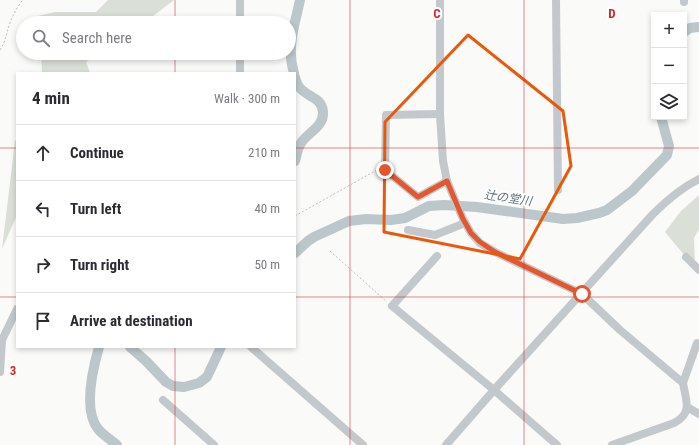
<!DOCTYPE html>
<html lang="en">
<head>
<meta charset="utf-8">
<style>
	:root { --surface:#fff; --page:#f7f7f7; --text:#2b2b33; --muted:#7c7c81; --line:#e1e1e2 }
	body { margin:0; font-family:"Roboto Condensed","Noto Sans JP",sans-serif; background:var(--page); color:var(--text) }
	.controls { position:absolute; right:12px; top:12px; display:grid; overflow:hidden; border-radius:0px; box-shadow:0 2px 6px #0003 }
	.controls button { width:36px; height:36px; display:grid; place-items:center; padding:0; border:0; border-bottom:1px solid var(--line); background:var(--surface); color:var(--text); font:20px sans-serif }
	.stop { position:absolute; width:12px; height:12px; margin:-9px; border:3px solid #e4572e; border-radius:50%; background:#fff }
	.stop.end { background:#e4572e; border-color:#fff; box-shadow:0 1px 4px #0008 }
	.list { margin:0; padding:0; list-style:none }
	h2 { display:flex; justify-content:space-between; align-items:center; height:52px; margin:0; padding:0 16px; font-size:17px }
	h2 small { font-size:13px; font-weight:400; color:var(--muted) }
	.list li { display:grid; grid-template-columns:26px 1fr auto; gap:12px; align-items:center; box-sizing:border-box; height:56px; padding:0 16px; border-top:1px solid var(--line) }
	.list b { display:block; font-size:15px; white-space:nowrap }
	.list em { font-size:13px; font-style:normal; color:var(--muted) }
	.icon { flex:none; width:22px; height:22px; fill:none; stroke:currentColor; stroke-width:2; stroke-linecap:round; stroke-linejoin:round }
	.map { position:relative; flex:none; width:699px; height:445px; overflow:hidden }
	.search { position:absolute; background:var(--surface); box-shadow:0 2px 6px #0003; left:16px; top:16px; width:280px; height:44px; display:flex; align-items:center; gap:10px; box-sizing:border-box; padding:0 14px; border-radius:22px; color:var(--muted); font-size:15px }
	.panel { position:absolute; background:var(--surface); box-shadow:0 2px 6px #0003; left:16px; top:72px; width:280px; height:276px; border-radius:0px }
	.map>svg:first-child { display:block }
	.green { fill:#dadfd7 }
	.lines { fill:none; stroke-linecap:round; stroke-linejoin:round }
	.river { stroke:#bbc7cb; stroke-width:10 }
	.path { stroke:#bbbfc2; stroke-width:1; stroke-dasharray:2 2; stroke-linecap:butt }
	.minor { stroke:#c3c8cc; stroke-width:8 }
	.route { stroke:#e4572e; stroke-width:5 }
	.marked { fill:none; stroke:#e8590c; stroke-width:3; stroke-linejoin:round }
	.grid { fill:none; stroke:#d62828; stroke-width:1; stroke-opacity:0.55 }
	.labels { text-anchor:middle; stroke-width:4; stroke-linejoin:round; paint-order:stroke }
	.water-label { font-size:12px; font-style:italic; fill:#60757c; stroke:#fff }
	.grid-label { font-size:13px; text-anchor:middle; font-weight:bold; fill:#d62828; stroke:#fff; stroke-width:4; stroke-linejoin:round; paint-order:stroke }
</style>
</head>
<body>
<div class="map">
<svg width="699" height="445" viewBox="0 0 699 445">
	<rect width="100%" height="100%" fill="#fafaf8"/>
	<g class="green">
		<path d="M108 0H174L144 23H38V16L55 12H96Z"/>
		<path d="M41 53H100L86 62 90 73H42Z"/>
		<path d="M17 139V215L2 249 15 141Z"/>
		<path d="M698 196H699V229L694 238 695 268 665 232 681 211Z"/>
	</g>
	<g class="lines">
		<g class="river">
			<path d="M684 32 690 28 699 27"/>
			<path d="M294 73C286 48 295 24 300 0"/>
			<path d="M295 77C296 81 297 85 300 88 307 97 322 97 323 112 324 127 308 132 301 143 297 149 297 155 295 161"/>
			<path d="M295 253 308 241 314 237 349 221 366 219 391 220 405 218 429 206 444 205 477 207 563 219 577 218 599 213 607 210 632 191 667 155 669 146 661 117"/>
			<path d="M99 347C93 368 83 410 98 429 103 435 111 440 117 445"/>
			<path d="M130 347 146 361 166 382 173 386 184 387 199 383 207 377 221 347"/>
		</g>
		<g class="path">
			<path d="M0 50C7 39 6 33 10 23 13 15 17 7 23 0"/>
			<path d="M295 216 375 171H379"/>
			<path d="M330 251 387 302"/>
		</g>
		<g class="minor">
			<path d="M240 0V23"/>
			<path d="M440 0V114L443 161 447 181 463 219 471 233 480 243 495 252 582 294 620 330 683 383C686 401 693 413 674 423L612 445"/>
			<path d="M556 0 558 190"/>
			<path d="M684 0V2"/>
			<path d="M240 53V73"/>
			<path d="M440 114 386 115 385 170 418 197 447 181"/>
			<path d="M408 230 435 235 465 223"/>
			<path d="M437 256 392 306 494 390 557 445"/>
			<path d="M686 257 699 270"/>
			<path d="M251 347 363 445"/>
			<path d="M0 372 2 340 17 309"/>
			<path d="M683 383 697 343 699 344"/>
			<path d="M163 400 214 445"/>
			<path d="M687 407 699 414"/>
			<path d="M446 445 494 390 653 214C667 200 681 188 699 179"/>
		</g>
	</g>
	<g class="lines">
		<path class="route" d="M385 170 418 197 447 181 463 219 471 233 480 242 495 252 582 294"/>
	</g>
	<path class="marked" d="M468 35 563 111 571 166 520 259 384 232 385 122Z"/>
	<path class="grid" d="M175 0V23M350 0V445M524 0V445M175 53V73M0 148H17M295 148H699M0 297H17M295 297H699M175 347V445"/>
	<g class="labels">
		<g class="water-label">
			<text transform="translate(508 198) rotate(8)" y="4">辻の堂川</text>
		</g>
	</g>
	<g class="grid-label">
		<text x="437" y="18">C</text>
		<text x="612" y="18">D</text>
		<text x="13" y="375">3</text>
	</g>
</svg>
<div class="controls">
<button>+</button>
<button>−</button>
<button><svg class="icon" aria-label="layers" viewBox="0 0 24 24"><path d="M12 4l9 5-9 5-9-5zM3 14l9 5 9-5"/></svg></button>
</div>
<div class="stop" style="left:582px;top:294px"></div>
<div class="stop end" style="left:385px;top:170px"></div>
<div class="search"><svg class="icon" aria-label="search" viewBox="0 0 24 24"><circle cx="10" cy="10" r="6"/><path d="M15 15l6 6"/></svg>Search here</div>
<section class="panel">
<h2>4 min<small>Walk · 300 m</small></h2>
<ul class="list">
<li><svg class="icon" aria-label="ahead" viewBox="0 0 24 24"><path d="M12 20V5M6 11l6-6 6 6"/></svg><div><b>Continue</b></div><em>210 m</em></li>
<li><svg class="icon" aria-label="left" viewBox="0 0 24 24"><path d="M17 20v-9H6M10 6l-5 5 5 5"/></svg><div><b>Turn left</b></div><em>40 m</em></li>
<li><svg class="icon" aria-label="right" viewBox="0 0 24 24"><path d="M7 20v-9h11M14 6l5 5-5 5"/></svg><div><b>Turn right</b></div><em>50 m</em></li>
<li><svg class="icon" aria-label="arrive" viewBox="0 0 24 24"><path d="M6 21V4h12l-3 4 3 4H6"/></svg><div><b>Arrive at destination</b></div></li>
</ul>
</section>
</div>
</body>
</html>
